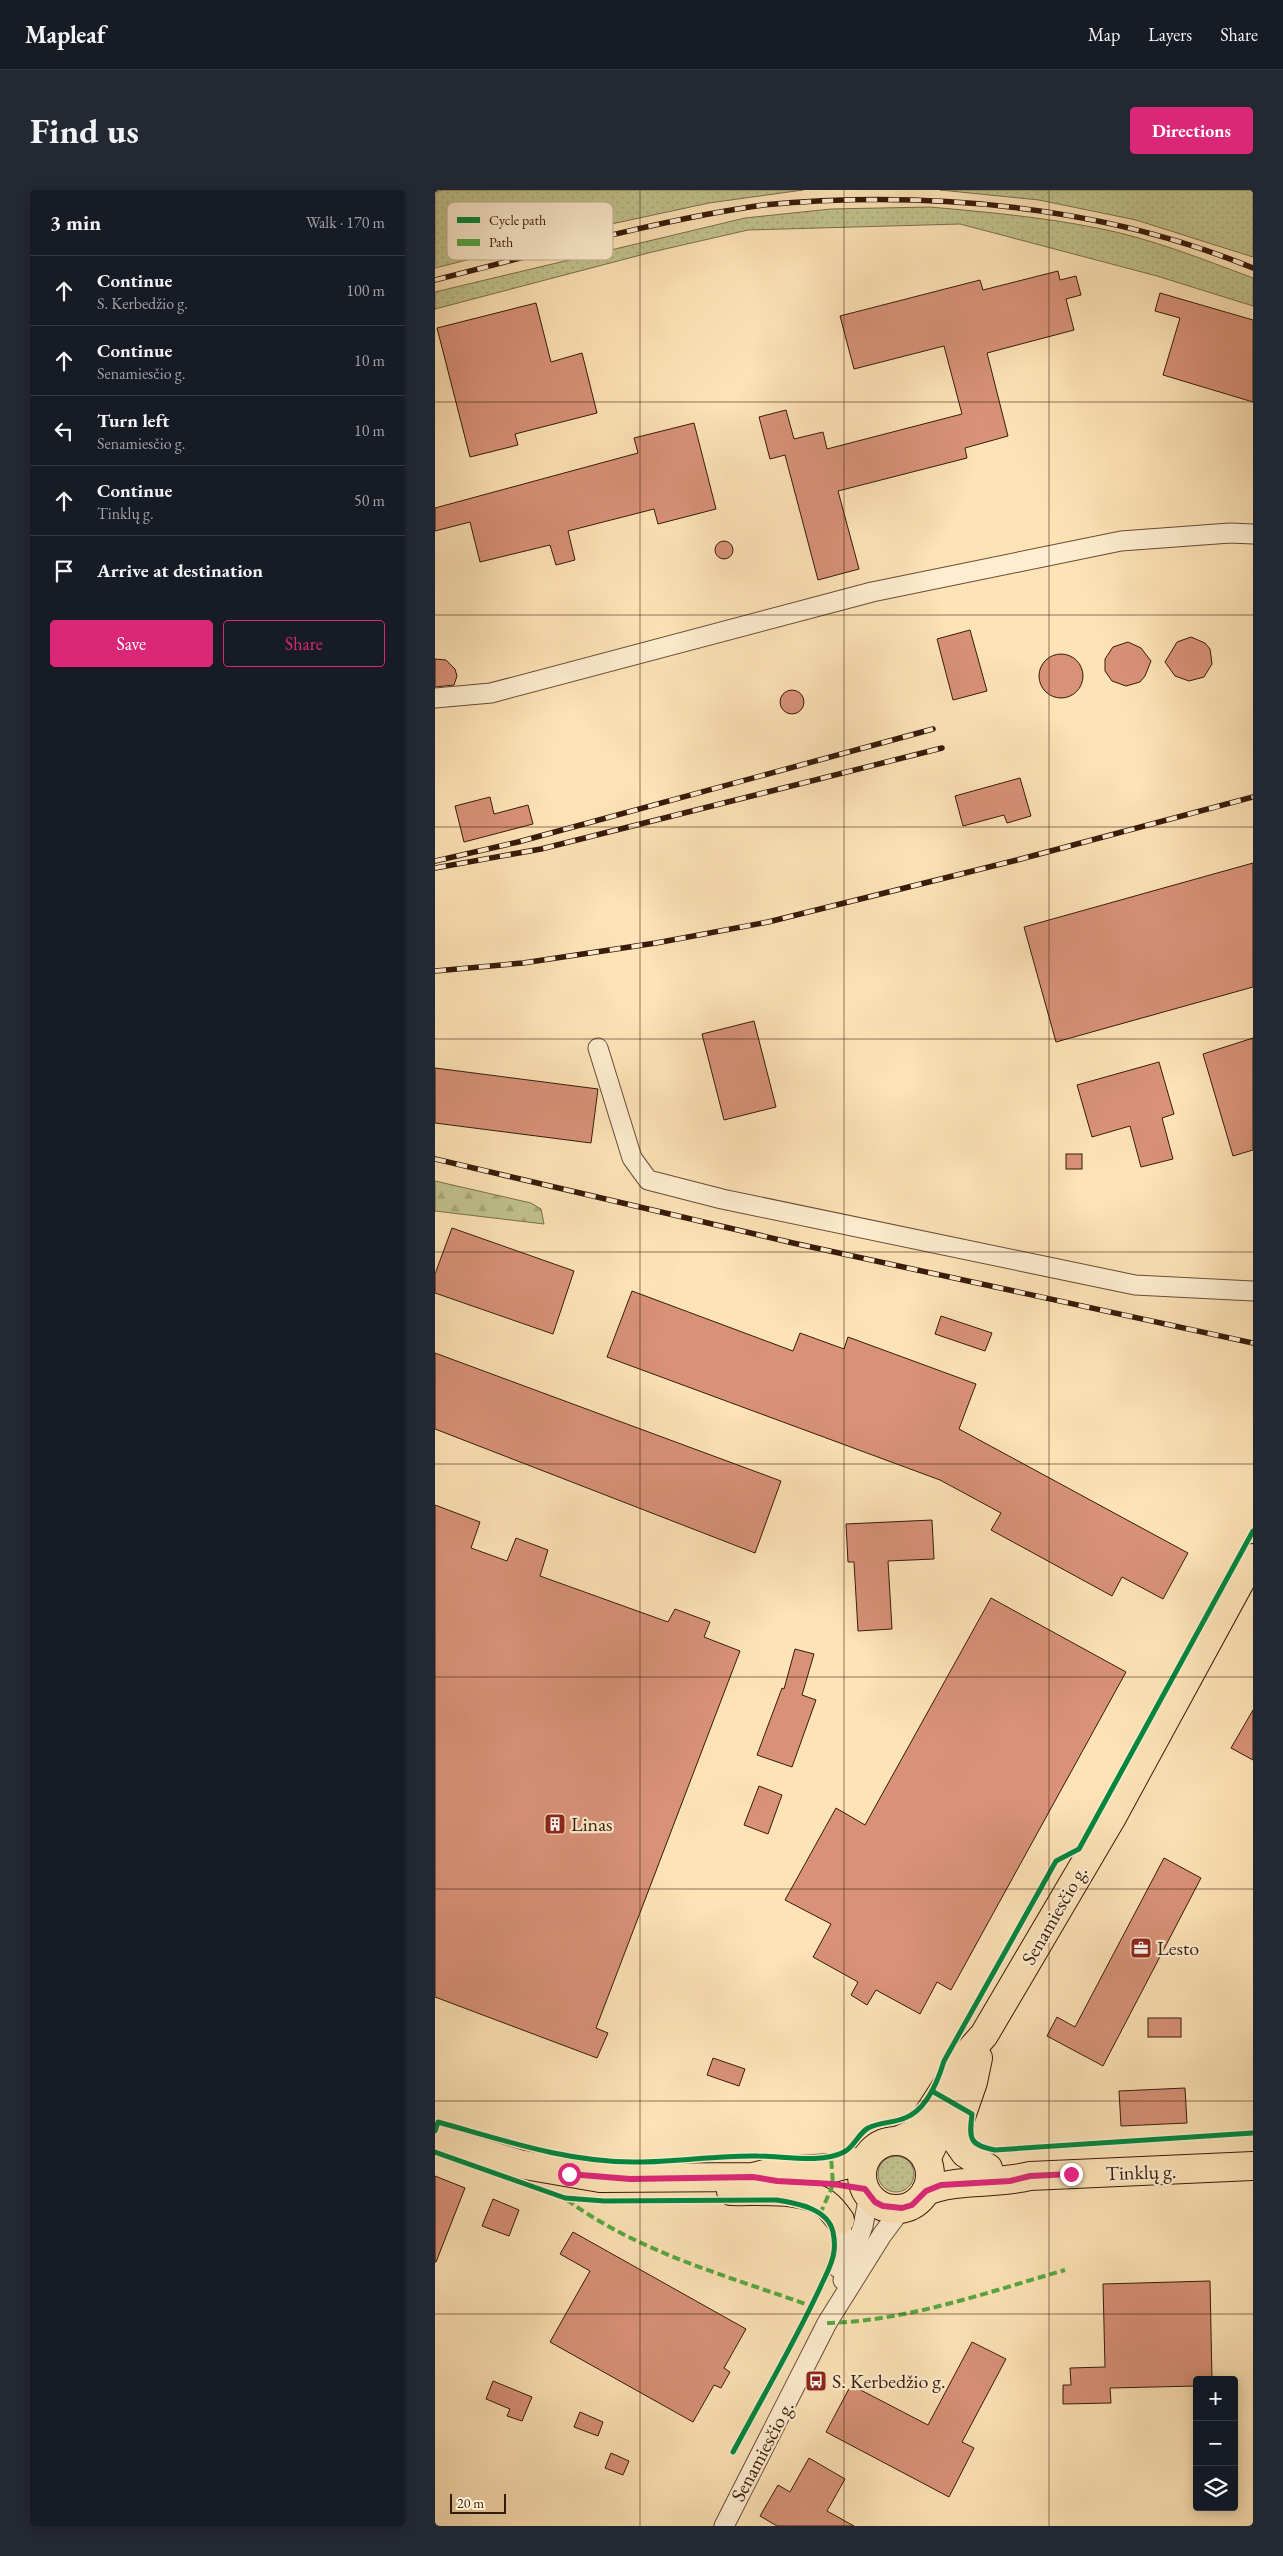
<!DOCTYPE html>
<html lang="en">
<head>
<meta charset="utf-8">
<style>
	:root { --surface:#171b24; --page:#242831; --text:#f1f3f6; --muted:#9ea1a6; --line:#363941; --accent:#db2777 }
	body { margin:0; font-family:"EB Garamond",serif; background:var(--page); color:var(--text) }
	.controls { position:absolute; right:15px; bottom:15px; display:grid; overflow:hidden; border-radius:5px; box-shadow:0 2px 12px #0003 }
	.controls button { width:45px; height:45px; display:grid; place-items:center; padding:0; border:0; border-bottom:1px solid var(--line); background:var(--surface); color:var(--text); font:25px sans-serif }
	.scale { position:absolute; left:15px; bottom:12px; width:56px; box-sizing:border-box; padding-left:5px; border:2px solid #371a0a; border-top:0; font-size:14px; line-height:18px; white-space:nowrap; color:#371a0a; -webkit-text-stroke:4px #feedd0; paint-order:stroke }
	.stop { position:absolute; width:15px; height:15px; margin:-11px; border:4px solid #db2777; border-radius:50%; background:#fff }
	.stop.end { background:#db2777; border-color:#fff; box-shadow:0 1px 5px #0008 }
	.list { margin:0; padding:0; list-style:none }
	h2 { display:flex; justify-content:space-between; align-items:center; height:65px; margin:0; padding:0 20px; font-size:21px }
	h2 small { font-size:16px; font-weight:400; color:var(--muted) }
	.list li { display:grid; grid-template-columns:32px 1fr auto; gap:15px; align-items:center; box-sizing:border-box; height:70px; padding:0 20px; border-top:1px solid var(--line) }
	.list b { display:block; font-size:19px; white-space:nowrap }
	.list p { margin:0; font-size:16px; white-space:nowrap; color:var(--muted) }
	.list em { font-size:16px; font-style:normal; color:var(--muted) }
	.actions { display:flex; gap:10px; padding:15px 20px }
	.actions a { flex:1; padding:11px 0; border:1px solid var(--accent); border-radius:5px; text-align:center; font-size:18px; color:var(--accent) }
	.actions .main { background:var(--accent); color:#fff }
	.icon { flex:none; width:28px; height:28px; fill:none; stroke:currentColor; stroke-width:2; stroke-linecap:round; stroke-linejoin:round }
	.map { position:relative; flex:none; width:818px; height:2336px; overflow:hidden; border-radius:5px }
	header { display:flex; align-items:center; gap:30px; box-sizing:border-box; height:70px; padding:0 25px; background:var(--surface); border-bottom:1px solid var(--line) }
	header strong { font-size:24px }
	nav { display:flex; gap:28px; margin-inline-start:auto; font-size:18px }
	.intro { display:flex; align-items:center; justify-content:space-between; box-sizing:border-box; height:120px; padding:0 30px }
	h1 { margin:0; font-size:35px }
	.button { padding:12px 22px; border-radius:5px; background:var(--accent); color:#fff; font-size:18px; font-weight:700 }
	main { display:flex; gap:30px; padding:0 30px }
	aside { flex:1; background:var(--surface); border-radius:5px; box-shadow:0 2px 12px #0003 }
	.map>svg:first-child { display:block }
	.grass { fill:url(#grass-dots); stroke:#7c6e4c }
	.forest { fill:url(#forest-firs); stroke:#7c6e4c }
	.building { fill:#d89278; stroke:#371a0a }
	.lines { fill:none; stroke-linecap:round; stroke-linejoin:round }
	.street-casing { stroke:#684c35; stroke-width:21 }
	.primary-casing { stroke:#371a0a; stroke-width:30 }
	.street { stroke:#feedd0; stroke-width:19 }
	.primary { stroke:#fde3b6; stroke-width:28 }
	.rail-casing { stroke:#371a0a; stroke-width:5.5 }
	.rail { stroke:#feedd0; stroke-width:4; stroke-dasharray:11; stroke-linecap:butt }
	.quiet { stroke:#55a941; stroke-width:4; stroke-dasharray:8 4; stroke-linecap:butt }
	.cycleway-casing { stroke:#feedd0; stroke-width:8 }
	.cycleway { stroke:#00873e; stroke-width:5 }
	.route { stroke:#db2777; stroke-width:6 }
	.grid { fill:none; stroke:#371a0a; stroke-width:1; stroke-opacity:0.55 }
	.labels { text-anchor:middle; stroke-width:4.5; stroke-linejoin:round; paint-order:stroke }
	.poi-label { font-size:20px; fill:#371a0a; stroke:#feedd0; text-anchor:start }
	.street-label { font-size:20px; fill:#371a0a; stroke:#feedd0 }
	.key { fill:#feedd0; stroke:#c2ae95; stroke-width:1 }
	.key-label { font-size:14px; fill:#371a0a }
</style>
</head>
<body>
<header>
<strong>Mapleaf</strong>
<nav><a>Map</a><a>Layers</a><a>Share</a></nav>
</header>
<div class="intro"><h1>Find us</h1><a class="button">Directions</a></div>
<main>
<aside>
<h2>3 min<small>Walk · 170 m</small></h2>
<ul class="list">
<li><svg class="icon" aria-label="ahead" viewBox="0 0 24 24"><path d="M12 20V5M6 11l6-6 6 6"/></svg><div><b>Continue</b><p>S. Kerbedžio g.</p></div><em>100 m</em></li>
<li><svg class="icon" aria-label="ahead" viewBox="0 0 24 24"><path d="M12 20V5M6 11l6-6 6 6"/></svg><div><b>Continue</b><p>Senamiesčio g.</p></div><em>10 m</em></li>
<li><svg class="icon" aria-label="left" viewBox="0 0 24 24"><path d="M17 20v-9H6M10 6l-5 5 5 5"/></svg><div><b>Turn left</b><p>Senamiesčio g.</p></div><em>10 m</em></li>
<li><svg class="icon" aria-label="ahead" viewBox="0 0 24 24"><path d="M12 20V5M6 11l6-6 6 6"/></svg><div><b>Continue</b><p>Tinklų g.</p></div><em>50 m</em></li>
<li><svg class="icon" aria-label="arrive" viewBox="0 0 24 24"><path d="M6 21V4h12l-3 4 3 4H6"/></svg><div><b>Arrive at destination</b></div></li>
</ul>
<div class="actions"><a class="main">Save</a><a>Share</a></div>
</aside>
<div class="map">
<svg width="818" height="2336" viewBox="0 0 818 2336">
	<defs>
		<pattern id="grass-dots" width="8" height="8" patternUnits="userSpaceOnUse" patternTransform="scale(1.25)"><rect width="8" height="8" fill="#c1c38d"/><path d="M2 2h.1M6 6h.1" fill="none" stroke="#a6a778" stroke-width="1.8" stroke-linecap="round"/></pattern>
		<pattern id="forest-firs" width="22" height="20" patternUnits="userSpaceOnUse" patternTransform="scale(1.25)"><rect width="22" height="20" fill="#c1c38d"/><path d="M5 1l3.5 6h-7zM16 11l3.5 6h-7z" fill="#a6a778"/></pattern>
	</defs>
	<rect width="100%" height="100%" fill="#fde3b6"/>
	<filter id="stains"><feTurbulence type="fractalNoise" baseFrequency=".004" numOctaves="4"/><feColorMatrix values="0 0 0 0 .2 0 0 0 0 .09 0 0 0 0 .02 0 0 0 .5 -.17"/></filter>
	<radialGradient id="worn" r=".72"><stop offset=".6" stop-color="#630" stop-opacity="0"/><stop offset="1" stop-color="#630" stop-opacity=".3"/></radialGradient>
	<g class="grass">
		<path d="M8 0H368L274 13 167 36 0 78V2Z"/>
		<path d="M505 0H818V67L701 30 604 10Z"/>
		<path d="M495 17C551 22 607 27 662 38 715 48 767 69 818 88V116L722 86 525 34 313 40 217 62 0 119V102L310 28 396 19Z"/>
		<circle cx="461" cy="1984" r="18"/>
	</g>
	<path class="forest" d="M0 991 96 1013 106 1019 109 1034 0 1021Z"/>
	<g class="building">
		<path d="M623 81 625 90 641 86 646 105 631 109 639 140 552 163 573 246 530 258 532 268 403 301 424 379 383 390 350 265 335 269 324 227 351 220 359 249 388 242 392 259 527 224 509 156 419 179 405 126 545 90 548 100Z"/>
		<path d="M725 103 818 130V212L728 185 745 128 720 121Z"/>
		<path d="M101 113 116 172 147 163 162 223 80 244 83 255 35 267 2 138Z"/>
		<path d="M259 233 281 319 223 334 219 319 133 341 140 370 121 375 115 355 45 372 35 332 0 341V318L203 263 199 248Z"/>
		<circle cx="289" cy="360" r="9"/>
		<path d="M535 440 552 501 518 510 502 449Z"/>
		<path d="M756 447 770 453 775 459 777 474 769 487 754 491 740 486 730 472 742 452Z"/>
		<path d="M693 452 706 458 716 471 710 486 705 492 691 496 677 491 670 481V469L678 457Z"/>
		<circle cx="626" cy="486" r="22"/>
		<path d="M0 469 11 470 20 479 22 486 19 495 0 497Z"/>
		<circle cx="357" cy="512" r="12"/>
		<path d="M585 588 596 626 572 633 569 625 528 636 520 606Z"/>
		<path d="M55 607 59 624 93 615 98 634 29 652 20 616Z"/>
		<path d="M818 673V797L621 852 589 737Z"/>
		<path d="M319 831 341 917 289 930 267 844Z"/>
		<path d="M818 848V960L798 966 768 864Z"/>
		<path d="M724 872 739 924 727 928 738 969 706 977 695 936 657 947 642 895Z"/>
		<path d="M0 878 163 899 156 953 0 933Z"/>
		<rect x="631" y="964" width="16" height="15"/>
		<path d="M17 1038 139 1081 118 1144 0 1103V1084Z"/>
		<path d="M197 1101 358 1161 365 1143 409 1159 413 1147 541 1194 524 1239 753 1363 728 1409 687 1387 677 1406 556 1340 566 1323 505 1290 172 1167Z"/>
		<path d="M506 1126 557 1143 550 1161 500 1144Z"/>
		<path d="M0 1163 346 1291 320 1363 0 1239Z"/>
		<path d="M0 1315 45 1332 36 1358 72 1371 81 1348 113 1360 105 1386 233 1432 240 1419 275 1432 269 1447 305 1461 161 1838 173 1843 162 1868 0 1807Z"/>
		<path d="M497 1330 499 1369 453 1371 457 1439 423 1441 419 1372H413L411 1334Z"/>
		<path d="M556 1408 691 1482 516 1800 502 1792 485 1824 441 1800 432 1815 416 1805 423 1792 378 1767 396 1734 350 1710 401 1618 430 1635Z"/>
		<path d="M360 1459 379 1464 367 1505 381 1510 357 1577 322 1565 347 1498 349 1499Z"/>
		<path d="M818 1520V1570L796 1558Z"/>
		<path d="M324 1596 347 1605 333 1644 309 1635Z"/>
		<path d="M729 1668 766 1688 668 1876 612 1846 622 1827 640 1837Z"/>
		<rect x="713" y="1828" width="33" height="19"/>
		<path d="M278 1868 310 1879 304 1896 272 1885Z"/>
		<path d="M750 1898 752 1933 686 1936 684 1901Z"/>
		<path d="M0 1986 30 1998 1 2072H0Z"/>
		<path d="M58 2009 84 2020 74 2046 47 2036Z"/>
		<path d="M138 2042 311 2139 289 2178 295 2182 286 2198 279 2195 258 2232 115 2152 155 2081 125 2064Z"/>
		<path d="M775 2091 777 2190H762V2196L675 2198 676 2213 628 2214V2195H636L635 2178 670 2177 668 2094Z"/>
		<path d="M537 2152 571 2169 527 2252 539 2258 514 2307 391 2242 416 2195 493 2235Z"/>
		<path d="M58 2191 97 2207 87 2231 72 2226 75 2219 51 2209Z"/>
		<path d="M145 2222 168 2232 163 2246 139 2237Z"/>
		<path d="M176 2263 194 2271 188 2285 170 2278Z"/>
		<path d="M374 2268 410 2289 392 2321 419 2336H342L325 2326 343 2295 355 2302Z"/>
	</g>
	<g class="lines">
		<g class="street-casing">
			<g id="street">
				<path d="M0 508 56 503 437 402 686 351 795 343 818 344"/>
				<path d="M163 858 197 968 213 990 287 1009 700 1095 818 1101"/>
				<path d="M403 2078C408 2061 409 2047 405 2030"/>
				<path d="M408 2090 428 2036 434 2005"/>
				<path d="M289 2336 392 2133 447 2045 467 2018"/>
			</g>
		</g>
		<g class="primary-casing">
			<g id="primary">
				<path d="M543 1868 538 1892 522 1938 523 1953 530 1963 553 1978"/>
				<path d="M0 1949 84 1974 165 1988 318 1987 341 1981 398 1978 430 1970"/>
				<path d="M464 1950 478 1944 485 1937 532 1864 549 1845 676 1629 818 1368"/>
				<circle cx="461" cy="1985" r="34"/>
				<path d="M491 1969 520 1910"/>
				<path d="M296 2001C322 2002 371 1997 392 2015 397 2019 401 2025 405 2030"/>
				<path d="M491 2001C524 1988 561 1995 595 1986L818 1976"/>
			</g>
		</g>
		<use href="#street" class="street"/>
		<use href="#primary" class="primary"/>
		<g class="rail-casing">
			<g id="rail">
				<path d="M0 90C108 63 217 31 328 15 492 0 665 15 818 78"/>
				<path d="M0 671 83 652 498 539"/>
				<path d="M0 678 106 659 507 558"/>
				<path d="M0 781 88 773 221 753 333 732 582 670 818 607"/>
				<path d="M0 969 358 1053 818 1153"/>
			</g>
		</g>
		<use href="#rail" class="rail"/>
		<g class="quiet">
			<path d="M132 2010C205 2063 293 2086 376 2116"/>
			<path d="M385 2024 398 1995 396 1966"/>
			<path d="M392 2133C473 2131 553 2102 630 2080"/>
		</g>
		<g class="cycleway-casing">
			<g id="cycleway">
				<path d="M497 1901 537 1924C534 1949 534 1955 560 1960L818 1943"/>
				<path d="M0 1941 3 1932C68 1950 134 1973 203 1972 243 1972 283 1965 323 1966 349 1966 386 1974 409 1962 419 1957 423 1944 433 1938 445 1932 458 1933 470 1928 491 1920 503 1891 509 1871L621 1671 644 1659 818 1341"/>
				<path d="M0 1962 130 2008 169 2011 341 2010C360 2013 393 2018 398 2042 399 2047 400 2055 399 2061 398 2074 389 2088 384 2100 358 2155 327 2208 298 2262"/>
			</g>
		</g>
		<use href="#cycleway" class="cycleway"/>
	</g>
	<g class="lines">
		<path class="route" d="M134 1984 195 1989 318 1987 342 1991 398 1994 430 1999 440 2012 448 2016 467 2018 477 2015 491 2001 506 1995 575 1991 595 1986 636 1984"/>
	</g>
	<path class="grid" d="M205 0V2336M409 0V2336M614 0V2336M0 212H818M0 425H818M0 637H818M0 849H818M0 1062H818M0 1274H818M0 1487H818M0 1699H818M0 1911H818M0 2124H818"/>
	<defs>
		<g id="building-square" transform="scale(1.125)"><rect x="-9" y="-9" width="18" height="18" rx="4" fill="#8f2418" stroke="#feedd0"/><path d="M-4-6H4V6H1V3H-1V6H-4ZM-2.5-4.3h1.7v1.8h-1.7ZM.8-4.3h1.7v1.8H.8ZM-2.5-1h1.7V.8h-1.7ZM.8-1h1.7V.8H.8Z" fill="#fff"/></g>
		<g id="office-square" transform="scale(1.125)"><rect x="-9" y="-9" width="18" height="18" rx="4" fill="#8f2418" stroke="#feedd0"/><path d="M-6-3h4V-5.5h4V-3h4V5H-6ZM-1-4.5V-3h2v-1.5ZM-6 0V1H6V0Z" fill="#fff"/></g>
		<g id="bus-square" transform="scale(1.125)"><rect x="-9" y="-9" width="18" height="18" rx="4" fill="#8f2418" stroke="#feedd0"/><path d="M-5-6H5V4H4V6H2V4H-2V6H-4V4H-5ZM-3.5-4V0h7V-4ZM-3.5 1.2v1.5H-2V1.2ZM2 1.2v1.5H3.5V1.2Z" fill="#fff"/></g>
	</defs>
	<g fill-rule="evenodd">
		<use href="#building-square" x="120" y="1634"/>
		<use href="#office-square" x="706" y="1758"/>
		<use href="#bus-square" x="381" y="2191"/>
	</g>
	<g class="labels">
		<g class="poi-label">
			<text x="136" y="1641">Linas</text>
			<text x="722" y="1765">Lesto</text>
			<text x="397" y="2198">S. Kerbedžio g.</text>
		</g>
		<g class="street-label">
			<text transform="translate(619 1725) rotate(-60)" y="7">Senamiesčio g.</text>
			<text transform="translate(706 1982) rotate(-2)" y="7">Tinklų g.</text>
			<text transform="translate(327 2261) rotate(-62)" y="7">Senamiesčio g.</text>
		</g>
	</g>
	<rect x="12" y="12" width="166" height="58" rx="8" class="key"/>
	<rect x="22" y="27" width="23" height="6" fill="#00873e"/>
	<rect x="22" y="49" width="23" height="7" fill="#55a941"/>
	<g class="key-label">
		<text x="54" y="35">Cycle path</text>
		<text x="54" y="57">Path</text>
	</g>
	<rect width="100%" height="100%" filter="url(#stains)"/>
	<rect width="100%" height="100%" fill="url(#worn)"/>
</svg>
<div class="controls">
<button>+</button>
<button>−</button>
<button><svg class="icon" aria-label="layers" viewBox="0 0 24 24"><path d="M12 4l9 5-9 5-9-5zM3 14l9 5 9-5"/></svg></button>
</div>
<div class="scale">20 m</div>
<div class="stop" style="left:134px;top:1984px"></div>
<div class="stop end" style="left:636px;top:1984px"></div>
</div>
</main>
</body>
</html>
